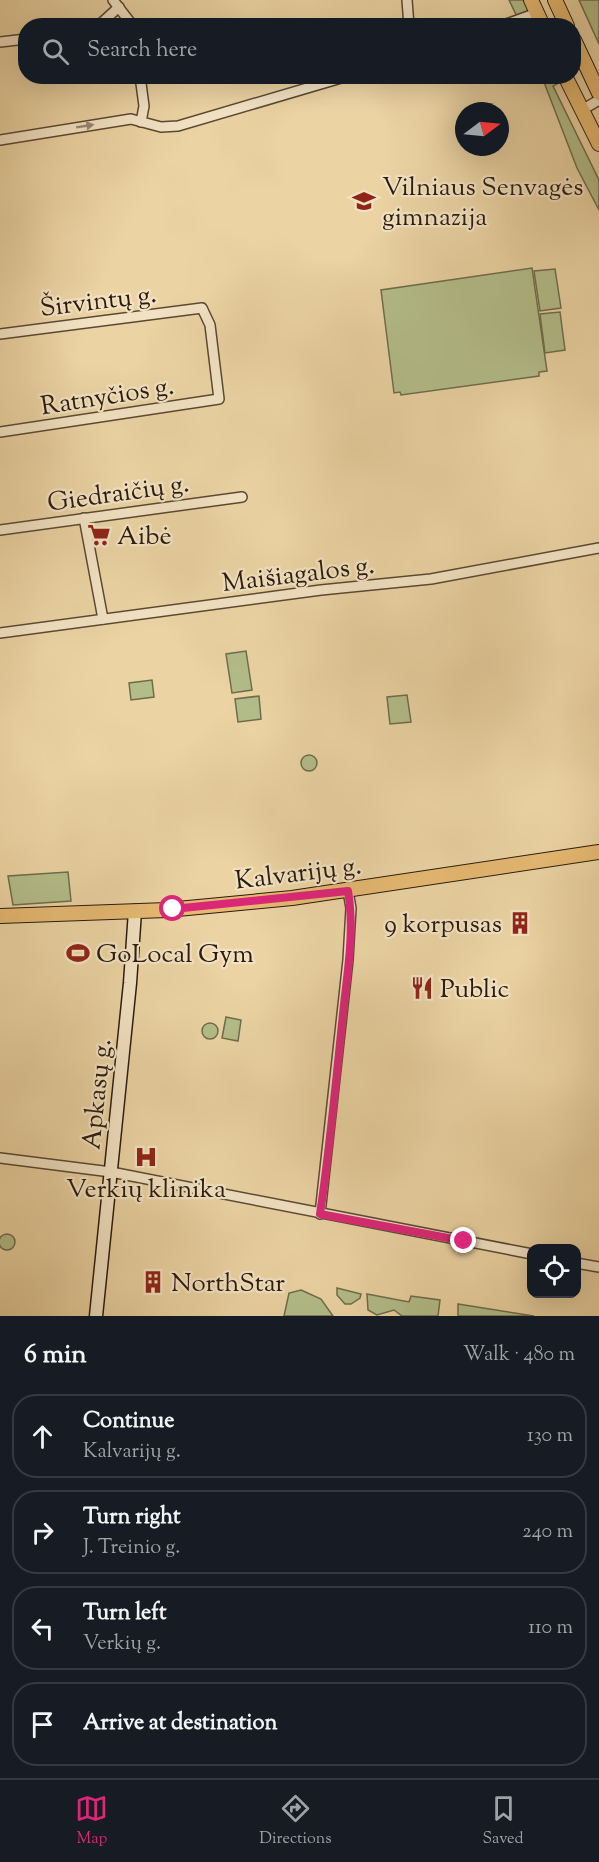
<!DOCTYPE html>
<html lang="en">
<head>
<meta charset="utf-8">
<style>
	:root { --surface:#171b24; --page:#20242c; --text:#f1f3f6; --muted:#9ea1a6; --line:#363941; --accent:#db2777 }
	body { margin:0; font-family:"Sorts Mill Goudy",serif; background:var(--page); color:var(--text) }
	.controls { position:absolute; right:18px; bottom:18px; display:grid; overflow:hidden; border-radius:12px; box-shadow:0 6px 24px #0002 }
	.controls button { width:54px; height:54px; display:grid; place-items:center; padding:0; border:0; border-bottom:2px solid var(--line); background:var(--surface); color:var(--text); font:30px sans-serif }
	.compass { position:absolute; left:455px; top:102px; width:54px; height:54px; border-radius:50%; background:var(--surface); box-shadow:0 6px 24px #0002; rotate:74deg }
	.stop { position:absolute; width:18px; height:18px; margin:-14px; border:4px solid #db2777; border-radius:50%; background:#fff }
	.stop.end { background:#db2777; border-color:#fff; box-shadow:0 2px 6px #0008 }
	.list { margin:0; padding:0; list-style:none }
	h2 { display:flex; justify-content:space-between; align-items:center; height:78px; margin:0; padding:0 24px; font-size:26px }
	h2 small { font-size:20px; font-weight:400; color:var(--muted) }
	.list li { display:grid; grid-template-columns:39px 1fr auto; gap:18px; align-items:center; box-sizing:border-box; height:84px; margin:0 12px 12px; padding:0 12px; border:2px solid var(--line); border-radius:24px }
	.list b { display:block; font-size:22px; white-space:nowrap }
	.list p { margin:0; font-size:20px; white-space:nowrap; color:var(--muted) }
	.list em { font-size:20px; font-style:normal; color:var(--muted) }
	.icon { flex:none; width:33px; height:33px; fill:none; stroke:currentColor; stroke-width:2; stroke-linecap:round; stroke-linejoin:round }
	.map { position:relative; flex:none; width:599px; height:1316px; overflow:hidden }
	.search { position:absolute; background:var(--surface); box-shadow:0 6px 24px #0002; left:18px; right:18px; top:18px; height:66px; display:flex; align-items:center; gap:15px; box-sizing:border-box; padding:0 21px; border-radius:24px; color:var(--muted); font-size:22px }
	.sheet { height:462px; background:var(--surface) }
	nav { display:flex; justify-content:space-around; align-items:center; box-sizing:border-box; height:84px; border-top:2px solid var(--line); background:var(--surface); font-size:16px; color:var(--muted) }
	nav a { display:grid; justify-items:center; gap:3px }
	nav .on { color:var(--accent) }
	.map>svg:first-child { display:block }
	.green { fill:#b3bd89; stroke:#6f6c4c; stroke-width:1.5 }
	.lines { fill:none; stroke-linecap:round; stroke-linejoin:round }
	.minor-casing { stroke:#5b4933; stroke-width:12 }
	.secondary-casing { stroke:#2b1b0e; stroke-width:15 }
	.primary-casing { stroke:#2b1b0e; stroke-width:16 }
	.minor { stroke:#f2e2c3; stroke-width:9 }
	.secondary { stroke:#f2e2c3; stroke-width:12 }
	.primary { stroke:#e6ba72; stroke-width:14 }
	.oneway { fill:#988872 }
	.route { stroke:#db2777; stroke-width:8 }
	.labels { text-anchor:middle; stroke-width:4.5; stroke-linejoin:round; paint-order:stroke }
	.poi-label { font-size:26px; fill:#2b1b0e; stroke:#f2e2c3; text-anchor:start }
	.street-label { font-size:26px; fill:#2b1b0e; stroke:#f2e2c3 }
</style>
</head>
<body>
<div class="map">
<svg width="599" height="1316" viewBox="0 0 599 1316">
	<rect width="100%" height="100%" fill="#ebd3a3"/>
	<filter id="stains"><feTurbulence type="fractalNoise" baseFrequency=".00333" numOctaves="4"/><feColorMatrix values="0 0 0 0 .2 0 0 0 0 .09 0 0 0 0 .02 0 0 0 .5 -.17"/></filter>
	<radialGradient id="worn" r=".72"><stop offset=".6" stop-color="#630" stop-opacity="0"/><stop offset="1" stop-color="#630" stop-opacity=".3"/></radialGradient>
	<g class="green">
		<path d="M509 0H524L535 25H521Z"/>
		<path d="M579 0H599V44Z"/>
		<path d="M542 77H559L561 82 553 86 599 180V210L577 168Z"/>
		<path d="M532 268 547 371 539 372V376L401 395 400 392 394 393 381 290Z"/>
		<path d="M555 269 561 308 540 311 534 271Z"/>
		<path d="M560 312 565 350 545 353 540 314Z"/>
		<path d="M246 651 252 690 232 693 226 654Z"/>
		<path d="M152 680 154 697 131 700 129 683Z"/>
		<path d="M407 695 411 722 390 724 387 697Z"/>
		<path d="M259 696 261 719 238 722 235 699Z"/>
		<circle cx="309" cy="763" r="8"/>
		<path d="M68 872 71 901 13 905 8 876Z"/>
		<path d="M226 1017 241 1020 238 1041 222 1038Z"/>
		<circle cx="210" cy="1031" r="8"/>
		<circle cx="7" cy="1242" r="8"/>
		<path d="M337 1288 361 1294 360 1298 351 1304H345L337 1295Z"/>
		<path d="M301 1290 321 1299 333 1316H284L289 1293Z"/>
		<path d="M367 1294 409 1302 411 1296 440 1300 438 1316H402L394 1310 377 1315 368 1310Z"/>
		<path d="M458 1304 534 1316H458Z"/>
	</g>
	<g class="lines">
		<g class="minor-casing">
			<g id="minor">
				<path d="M113 0 133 26"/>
				<path d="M407 0 409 26"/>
				<path d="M98 26 119 7"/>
				<path d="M501 26 537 13"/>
				<path d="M0 42 26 39"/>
				<path d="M140 76 144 106 141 122"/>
				<path d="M582 110 599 100"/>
				<path d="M0 140 131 119 161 127 178 126 348 76"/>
				<path d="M0 334 202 308 210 325 219 399 0 432"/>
				<path d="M84 518 103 619"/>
				<path d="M0 530 242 497"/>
				<path d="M0 633 321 590 431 579 599 548"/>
				<path d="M0 1158 111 1172 532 1254"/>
				<path d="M320 1214 348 960 351 908 348 891"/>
				<path d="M576 1263 599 1267"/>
			</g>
		</g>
		<g class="secondary-casing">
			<path id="secondary" d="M96 1316 130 983 135 911"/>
		</g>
		<g class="primary-casing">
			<g id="primary">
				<path d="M531 0 543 26"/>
				<path d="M555 0 567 26"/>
				<path d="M574 40 599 93"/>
				<path d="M565 76 599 144"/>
				<path d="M0 916 167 910 292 898 599 852"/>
			</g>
		</g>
		<use href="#minor" class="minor"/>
		<use href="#secondary" class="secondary"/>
		<use href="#primary" class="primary"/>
	</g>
	<defs><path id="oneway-solid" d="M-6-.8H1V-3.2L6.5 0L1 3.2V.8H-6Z" transform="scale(1.5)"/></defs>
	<use class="oneway" href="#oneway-solid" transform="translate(85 126) rotate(-9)"/>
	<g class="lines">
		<path class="route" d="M173 909 348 891C355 931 347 974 343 1014 336 1081 330 1148 320 1214L464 1241"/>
	</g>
	<defs>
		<g id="school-bare" transform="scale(1.8)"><path d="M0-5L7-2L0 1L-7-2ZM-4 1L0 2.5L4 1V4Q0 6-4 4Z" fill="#8f2418" stroke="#f2e2c3" stroke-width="2.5" paint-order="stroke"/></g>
		<g id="supermarket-bare" transform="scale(1.8)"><path d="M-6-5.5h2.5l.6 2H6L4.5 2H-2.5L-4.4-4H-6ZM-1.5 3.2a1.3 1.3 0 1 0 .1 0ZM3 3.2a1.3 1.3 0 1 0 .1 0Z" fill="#8f2418" stroke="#f2e2c3" stroke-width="2.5" paint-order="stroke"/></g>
		<g id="building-bare" transform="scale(1.8)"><path d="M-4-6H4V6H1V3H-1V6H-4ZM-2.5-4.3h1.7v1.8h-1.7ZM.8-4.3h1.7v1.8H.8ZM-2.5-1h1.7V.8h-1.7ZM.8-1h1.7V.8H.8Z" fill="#8f2418" stroke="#f2e2c3" stroke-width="2.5" paint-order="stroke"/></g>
		<g id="stadium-bare" transform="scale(1.8)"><path d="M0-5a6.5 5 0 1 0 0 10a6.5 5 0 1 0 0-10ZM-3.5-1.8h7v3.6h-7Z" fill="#8f2418" stroke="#f2e2c3" stroke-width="2.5" paint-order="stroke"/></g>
		<g id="restaurant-bare" transform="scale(1.8)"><path d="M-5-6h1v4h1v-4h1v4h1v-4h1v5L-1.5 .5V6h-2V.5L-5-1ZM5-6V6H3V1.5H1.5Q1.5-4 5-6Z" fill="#8f2418" stroke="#f2e2c3" stroke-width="2.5" paint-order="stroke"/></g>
		<g id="hospital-bare" transform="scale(1.8)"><path d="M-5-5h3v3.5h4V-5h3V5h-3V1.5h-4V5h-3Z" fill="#8f2418" stroke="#f2e2c3" stroke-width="2.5" paint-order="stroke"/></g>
	</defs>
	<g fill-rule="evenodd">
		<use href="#school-bare" x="364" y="201"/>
		<use href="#supermarket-bare" x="99" y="535"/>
		<use href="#building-bare" x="520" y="923"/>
		<use href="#stadium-bare" x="78" y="953"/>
		<use href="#restaurant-bare" x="422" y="988"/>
		<use href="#hospital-bare" x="146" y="1157"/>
		<use href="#building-bare" x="153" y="1282"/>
	</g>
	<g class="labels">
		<g class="poi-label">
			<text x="382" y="195">Vilniaus Senvagės<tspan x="382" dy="30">gimnazija</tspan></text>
			<text x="117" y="544">Aibė</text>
			<text x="502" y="932" text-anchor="end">9 korpusas</text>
			<text x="96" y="962">GoLocal Gym</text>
			<text x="440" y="997">Public</text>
			<text x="146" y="1197" text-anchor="middle">Verkių klinika</text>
			<text x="171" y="1291">NorthStar</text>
		</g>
		<g class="street-label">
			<text transform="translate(98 300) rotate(-7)" y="9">Širvintų g.</text>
			<text transform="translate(107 395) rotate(-9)" y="9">Ratnyčios g.</text>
			<text transform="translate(118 492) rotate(-8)" y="9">Giedraičių g.</text>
			<text transform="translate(298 573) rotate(-7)" y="9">Maišiagalos g.</text>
			<text transform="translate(298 872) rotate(-7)" y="9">Kalvarijų g.</text>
			<text transform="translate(96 1094) rotate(-84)" y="9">Apkasų g.</text>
		</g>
	</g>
	<rect width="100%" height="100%" filter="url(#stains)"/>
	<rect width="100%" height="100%" fill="url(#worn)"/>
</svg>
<div class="controls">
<button><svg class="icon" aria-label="locate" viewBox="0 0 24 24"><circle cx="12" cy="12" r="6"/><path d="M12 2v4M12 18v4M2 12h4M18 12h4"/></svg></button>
</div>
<svg class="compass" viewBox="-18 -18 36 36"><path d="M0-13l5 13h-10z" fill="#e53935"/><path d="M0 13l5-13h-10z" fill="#9ea1a6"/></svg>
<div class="stop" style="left:173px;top:909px"></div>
<div class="stop end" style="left:464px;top:1241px"></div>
<div class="search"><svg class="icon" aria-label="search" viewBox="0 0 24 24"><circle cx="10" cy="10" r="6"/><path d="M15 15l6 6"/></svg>Search here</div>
</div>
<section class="sheet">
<h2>6 min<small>Walk · 480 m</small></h2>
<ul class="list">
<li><svg class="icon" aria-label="ahead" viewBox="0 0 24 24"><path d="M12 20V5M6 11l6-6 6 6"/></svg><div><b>Continue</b><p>Kalvarijų g.</p></div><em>130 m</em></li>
<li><svg class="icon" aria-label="right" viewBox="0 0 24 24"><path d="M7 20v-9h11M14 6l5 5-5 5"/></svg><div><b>Turn right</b><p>J. Treinio g.</p></div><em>240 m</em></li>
<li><svg class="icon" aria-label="left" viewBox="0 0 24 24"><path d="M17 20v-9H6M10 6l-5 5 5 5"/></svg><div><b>Turn left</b><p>Verkių g.</p></div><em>110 m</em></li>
<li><svg class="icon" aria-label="arrive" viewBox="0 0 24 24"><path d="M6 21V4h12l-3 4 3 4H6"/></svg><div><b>Arrive at destination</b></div></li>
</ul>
</section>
<nav>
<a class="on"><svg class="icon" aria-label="map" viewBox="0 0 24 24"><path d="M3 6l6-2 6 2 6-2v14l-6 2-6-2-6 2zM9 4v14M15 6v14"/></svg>Map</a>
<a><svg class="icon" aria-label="directions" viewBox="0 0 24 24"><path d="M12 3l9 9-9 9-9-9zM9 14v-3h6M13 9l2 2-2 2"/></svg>Directions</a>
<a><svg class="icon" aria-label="saved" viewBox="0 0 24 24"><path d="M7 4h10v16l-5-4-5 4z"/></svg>Saved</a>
</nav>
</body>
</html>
